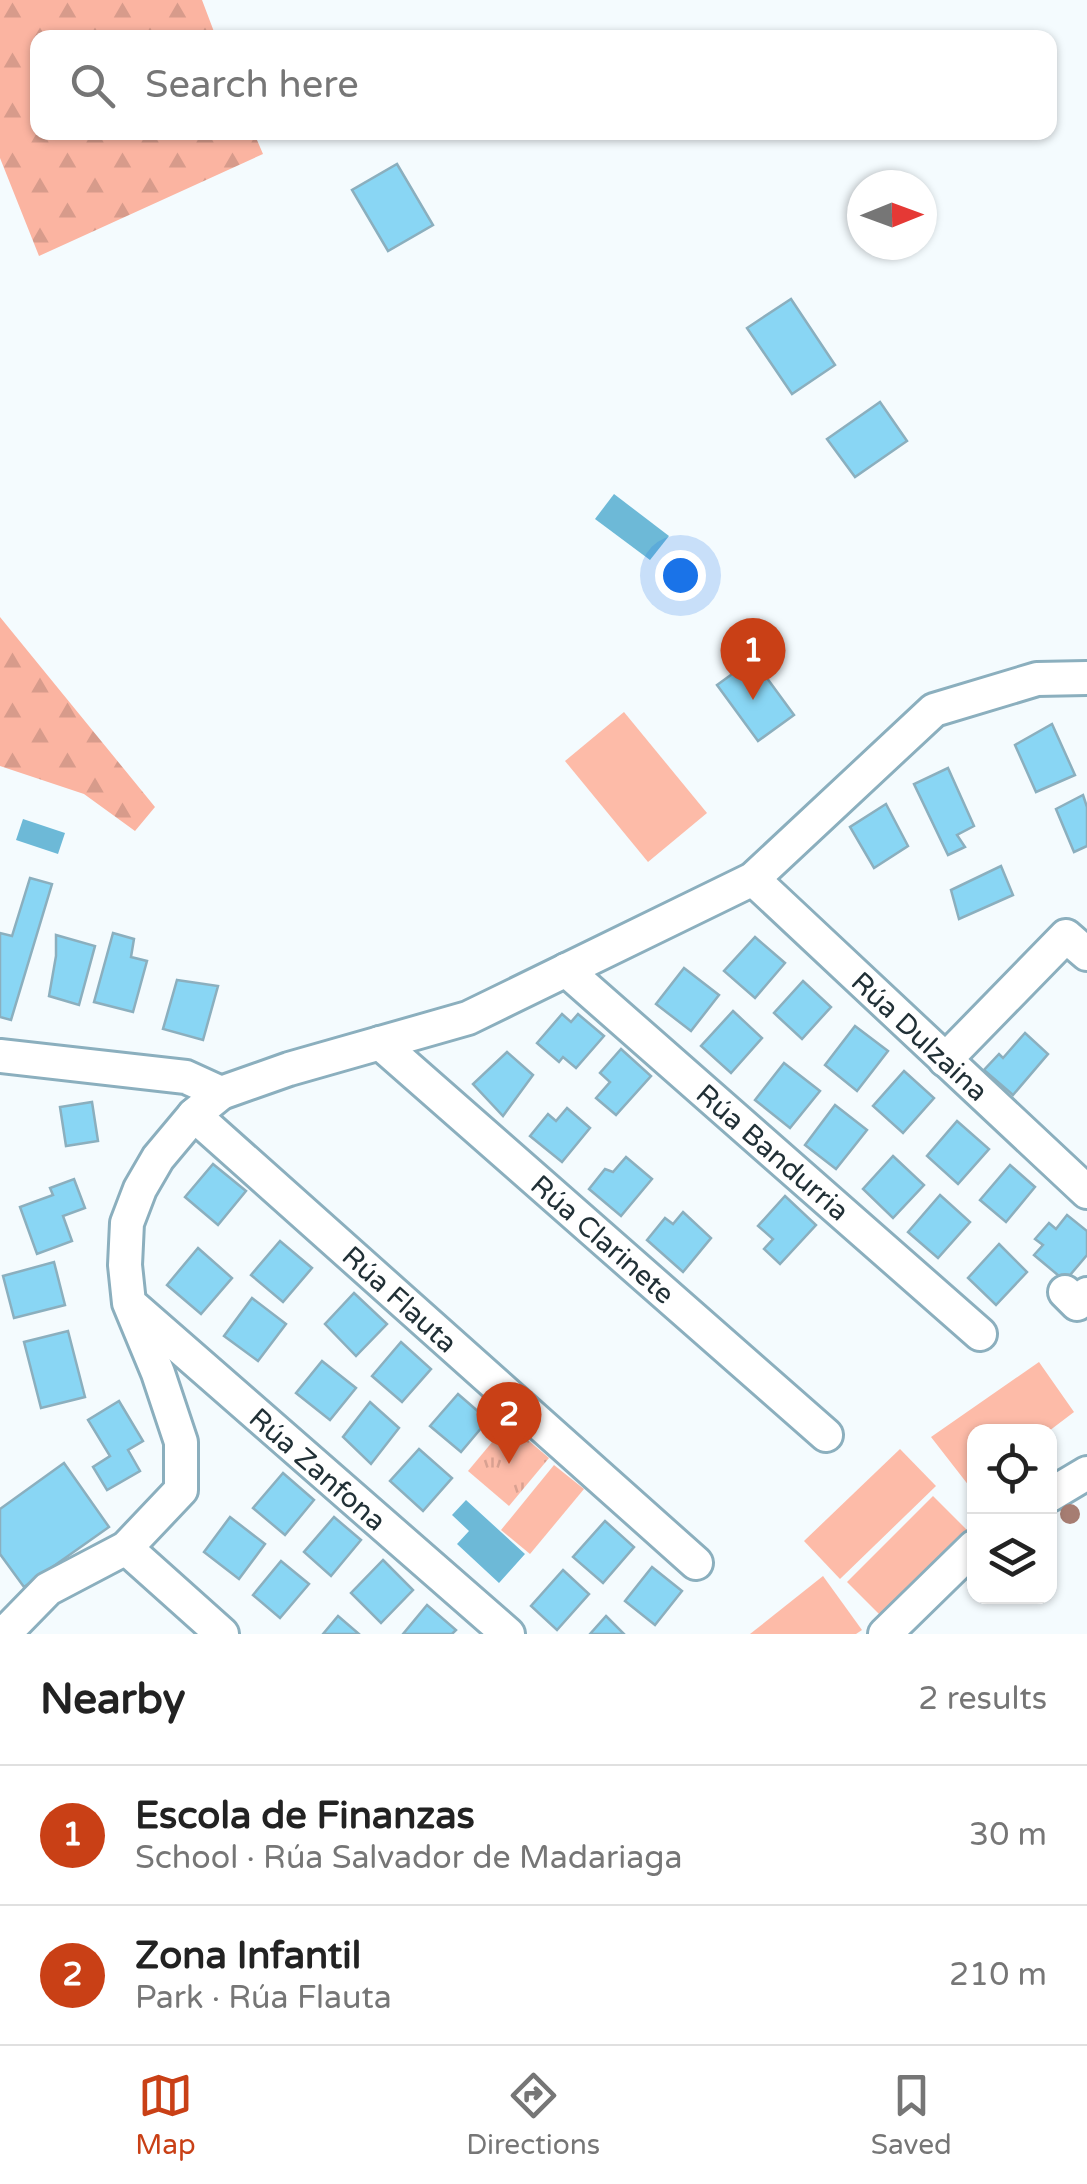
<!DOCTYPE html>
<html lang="en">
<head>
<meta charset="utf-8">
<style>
	:root { --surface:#fff; --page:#f2f2f2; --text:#222; --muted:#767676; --line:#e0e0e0; --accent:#c94016 }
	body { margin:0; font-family:"Varela Round",sans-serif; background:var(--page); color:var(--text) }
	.controls { position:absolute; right:30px; bottom:30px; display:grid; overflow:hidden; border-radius:20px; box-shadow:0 2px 8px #0004 }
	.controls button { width:90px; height:90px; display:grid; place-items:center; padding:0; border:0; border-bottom:2px solid var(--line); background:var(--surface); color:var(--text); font:50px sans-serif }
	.compass { position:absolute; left:847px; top:170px; width:90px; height:90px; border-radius:50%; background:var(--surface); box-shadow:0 2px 8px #0004; rotate:89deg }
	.you { position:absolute; left:680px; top:575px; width:35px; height:35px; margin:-25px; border:8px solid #fff; border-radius:50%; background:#1a73e8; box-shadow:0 0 0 15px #1a73e833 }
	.badge { display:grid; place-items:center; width:65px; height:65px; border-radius:50%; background:var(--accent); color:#fff; font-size:32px; font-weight:700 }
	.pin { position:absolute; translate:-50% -82px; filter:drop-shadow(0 2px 5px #0008) }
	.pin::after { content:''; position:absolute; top:52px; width:35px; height:30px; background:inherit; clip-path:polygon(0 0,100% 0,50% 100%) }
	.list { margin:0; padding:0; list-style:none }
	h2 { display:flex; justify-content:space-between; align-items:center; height:130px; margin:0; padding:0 40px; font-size:42px }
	h2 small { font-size:32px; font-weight:400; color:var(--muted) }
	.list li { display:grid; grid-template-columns:65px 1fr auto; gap:30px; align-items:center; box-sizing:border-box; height:140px; padding:0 40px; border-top:2px solid var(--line) }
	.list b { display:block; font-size:38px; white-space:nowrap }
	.list p { margin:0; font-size:32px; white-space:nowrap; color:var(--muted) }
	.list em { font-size:32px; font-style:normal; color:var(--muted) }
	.icon { flex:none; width:55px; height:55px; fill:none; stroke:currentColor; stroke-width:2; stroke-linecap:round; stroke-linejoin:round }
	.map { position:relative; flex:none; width:1087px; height:1634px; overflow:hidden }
	.search { position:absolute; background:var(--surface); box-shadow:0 2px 8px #0004; left:30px; right:30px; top:30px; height:110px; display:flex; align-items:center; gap:25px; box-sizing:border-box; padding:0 35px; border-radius:20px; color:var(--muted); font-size:38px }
	.sheet { height:410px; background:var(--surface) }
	nav { display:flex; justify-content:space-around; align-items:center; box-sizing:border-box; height:140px; border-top:2px solid var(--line); background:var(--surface); font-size:28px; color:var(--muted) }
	nav a { display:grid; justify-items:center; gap:5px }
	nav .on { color:var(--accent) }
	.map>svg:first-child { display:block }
	.grass { fill:#fdbba8 }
	.forest { fill:url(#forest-firs) }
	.park { fill:url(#park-tufts) }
	.water { fill:#6db9d7 }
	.building { fill:#89d6f4; stroke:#8bafbe; stroke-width:2.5 }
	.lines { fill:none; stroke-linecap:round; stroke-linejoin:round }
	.minor-casing { stroke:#8bafbe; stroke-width:38 }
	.minor { stroke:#fff; stroke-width:32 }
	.tree { fill:#a67d72 }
	.labels { text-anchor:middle; stroke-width:9; stroke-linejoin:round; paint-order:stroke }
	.street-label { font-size:28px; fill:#213036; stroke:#fff }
</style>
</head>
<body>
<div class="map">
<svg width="1087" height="1634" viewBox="0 0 1087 1634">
	<defs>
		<pattern id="forest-firs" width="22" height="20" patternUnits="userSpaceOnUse" patternTransform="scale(2.5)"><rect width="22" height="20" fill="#fbb4a1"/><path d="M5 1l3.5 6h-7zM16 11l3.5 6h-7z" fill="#d79b8b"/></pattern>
		<pattern id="park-tufts" width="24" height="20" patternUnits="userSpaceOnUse" patternTransform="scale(2.5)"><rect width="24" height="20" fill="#fdbba8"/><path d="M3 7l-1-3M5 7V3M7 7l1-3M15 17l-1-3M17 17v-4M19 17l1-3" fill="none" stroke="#d9a191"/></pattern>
	</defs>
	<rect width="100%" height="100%" fill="#f4fbfe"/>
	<g class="grass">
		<path d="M624 712 707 813 648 862 565 761Z"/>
		<path d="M1039 1362 1074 1412 1049 1431 974 1432 973 1491 931 1437Z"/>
		<path d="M900 1449 936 1486 840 1579 804 1541Z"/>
		<path d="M554 1465 584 1489 530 1554 501 1530Z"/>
		<path d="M933 1496 968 1531 882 1617 847 1582Z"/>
		<path d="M823 1576 862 1630 856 1634H750Z"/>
	</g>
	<g class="forest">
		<path d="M0 0H202L216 37 38 38V132L254 133 263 154 39 256 0 158Z"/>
		<path d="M0 617 155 807 135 831 84 794 0 766Z"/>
	</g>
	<path class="park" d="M508 1423 549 1458 509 1506 468 1471Z"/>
	<g class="water">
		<path d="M614 494 669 536 650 560 595 519Z"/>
		<path d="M23 819 65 833 58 854 16 840Z"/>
		<path d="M466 1500 525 1554 499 1583 457 1544 469 1531 452 1515Z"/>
	</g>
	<g class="building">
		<path d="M397 164 433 225 388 251 352 190Z"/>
		<path d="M791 299 835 365 792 394 747 328Z"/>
		<path d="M880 402 907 441 855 477 827 439Z"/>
		<path d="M753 659 794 715 758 741 717 685Z"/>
		<path d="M1052 724 1075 775 1036 792 1015 745Z"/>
		<path d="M948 768 974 826 957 835 965 847 948 855 914 784Z"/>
		<path d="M1083 795 1087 807V846L1074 852 1056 809Z"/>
		<path d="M886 804 908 846 874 868 850 827Z"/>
		<path d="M1001 866 1013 895 959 919 951 890Z"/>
		<path d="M30 878 52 884 11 1020 0 1017V933L12 936Z"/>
		<path d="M113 933 134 939 131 957 147 961 133 1012 94 1002Z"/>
		<path d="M56 935 95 946 79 1005 49 996 56 956Z"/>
		<path d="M755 937 785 963 755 998 724 971Z"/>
		<path d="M684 968 719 995 691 1031 656 1004Z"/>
		<path d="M177 980 218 986 203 1040 163 1029Z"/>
		<path d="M803 981 831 1007 802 1039 774 1013Z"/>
		<path d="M733 1011 762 1038 731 1073 701 1046Z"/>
		<path d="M562 1014 571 1022 578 1014 604 1036 576 1068 563 1057 559 1062 537 1043Z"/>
		<path d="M855 1026 888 1051 857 1091 825 1065Z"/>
		<path d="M1025 1033 1048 1054 1013 1095 984 1070 999 1054 1003 1058Z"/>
		<path d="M621 1049 651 1076 616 1115 596 1098 610 1082 600 1073Z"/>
		<path d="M507 1052 533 1075 503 1116 473 1084Z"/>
		<path d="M784 1063 820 1091 790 1128 755 1100Z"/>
		<path d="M904 1071 934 1098 903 1133 873 1106Z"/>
		<path d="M92 1102 98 1141 66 1146 60 1107Z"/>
		<path d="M835 1105 867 1130 836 1169 805 1145Z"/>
		<path d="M567 1108 590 1128 562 1162 530 1136 548 1114 556 1121Z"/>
		<path d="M957 1121 989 1149 958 1184 927 1156Z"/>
		<path d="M893 1156 924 1185 893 1218 863 1189Z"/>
		<path d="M626 1157 652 1179 621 1216 589 1189 605 1169 613 1172Z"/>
		<path d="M213 1164 246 1191 218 1225 185 1197Z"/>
		<path d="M1010 1165 1035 1187 1006 1222 980 1200Z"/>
		<path d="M74 1179 85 1208 63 1216 72 1241 37 1254 20 1207 53 1195 50 1188Z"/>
		<path d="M940 1195 970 1222 938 1258 908 1232Z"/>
		<path d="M785 1196 816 1225 780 1264 764 1249 773 1239 758 1226Z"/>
		<path d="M683 1212 711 1238 683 1272 647 1240 665 1218 673 1224Z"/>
		<path d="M1067 1215 1087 1231V1255L1065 1281 1034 1255 1043 1245 1035 1239 1049 1223 1056 1229Z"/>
		<path d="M280 1241 312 1268 283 1302 251 1275Z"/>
		<path d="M999 1244 1027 1272 996 1305 968 1278Z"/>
		<path d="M198 1248 232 1278 201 1314 167 1285Z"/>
		<path d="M54 1262 65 1305 14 1318 3 1276Z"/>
		<path d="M354 1293 387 1324 356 1356 325 1324Z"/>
		<path d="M252 1298 286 1324 258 1361 224 1336Z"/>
		<path d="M68 1331 85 1397 41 1408 24 1342Z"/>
		<path d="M401 1342 431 1369 402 1402 372 1376Z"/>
		<path d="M322 1361 356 1388 330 1420 296 1393Z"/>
		<path d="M458 1394 488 1420 461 1452 430 1426Z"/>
		<path d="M119 1401 143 1441 128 1450 140 1471 107 1490 93 1467 110 1456 88 1420Z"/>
		<path d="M370 1402 399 1428 371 1464 343 1437Z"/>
		<path d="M419 1449 452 1478 423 1511 390 1481Z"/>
		<path d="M64 1463 109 1527 24 1587 0 1554V1509Z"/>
		<path d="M283 1473 314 1500 285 1535 253 1508Z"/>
		<path d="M230 1517 265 1544 239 1579 204 1552Z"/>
		<path d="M334 1517 361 1540 331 1576 304 1552Z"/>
		<path d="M605 1521 634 1547 603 1583 573 1557Z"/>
		<path d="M383 1560 413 1590 381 1623 351 1593Z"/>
		<path d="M281 1561 309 1584 280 1618 253 1595Z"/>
		<path d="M652 1567 682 1591 655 1625 625 1601Z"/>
		<path d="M563 1570 589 1594 557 1630 531 1606Z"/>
		<path d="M427 1605 456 1630 452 1634H403Z"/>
		<path d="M338 1616 359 1634H323Z"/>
		<path d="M606 1616 624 1634H590Z"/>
	</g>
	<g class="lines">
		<g class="minor-casing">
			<g id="minor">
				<path d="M753 879 1087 1192"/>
				<path d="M566 970 980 1334"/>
				<path d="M380 1043 826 1435"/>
				<path d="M0 1056 186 1077 221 1093"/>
				<path d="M945 1060 1066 936 1087 954"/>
				<path d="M194 1115 696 1563"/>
				<path d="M1065 1292 1077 1304 1087 1294"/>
				<path d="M135 1308 508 1634"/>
				<path d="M1050 1495 1087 1473"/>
				<path d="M126 1548 222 1634"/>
				<path d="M4 1634 48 1589 126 1548 181 1490V1442L158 1373 129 1303 125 1265 127 1223 140 1189 158 1158 194 1115 221 1093 289 1069 468 1018 753 879 934 710 1037 679 1087 678"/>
				<path d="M885 1634 974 1547"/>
			</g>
		</g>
		<use href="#minor" class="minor"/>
	</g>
	<circle class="tree" cx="1070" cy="1514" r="10"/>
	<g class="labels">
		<g class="street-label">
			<text transform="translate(920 1036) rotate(43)" y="10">Rúa Dulzaina</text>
			<text transform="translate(773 1152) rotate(41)" y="10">Rúa Bandurria</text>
			<text transform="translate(603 1239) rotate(41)" y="10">Rúa Clarinete</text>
			<text transform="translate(400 1299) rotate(42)" y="10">Rúa Flauta</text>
			<text transform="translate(318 1469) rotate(41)" y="10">Rúa Zanfona</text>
		</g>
	</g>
</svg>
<div class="controls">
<button><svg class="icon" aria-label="locate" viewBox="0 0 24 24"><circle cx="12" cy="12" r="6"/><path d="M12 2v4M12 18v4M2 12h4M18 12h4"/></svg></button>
<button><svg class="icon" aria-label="layers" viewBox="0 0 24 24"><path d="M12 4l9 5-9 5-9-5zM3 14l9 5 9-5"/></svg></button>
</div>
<svg class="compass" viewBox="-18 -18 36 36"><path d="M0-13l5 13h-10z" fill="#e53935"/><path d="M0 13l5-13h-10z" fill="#767676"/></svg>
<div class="you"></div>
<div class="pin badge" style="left:753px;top:700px">1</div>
<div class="pin badge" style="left:509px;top:1464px">2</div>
<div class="search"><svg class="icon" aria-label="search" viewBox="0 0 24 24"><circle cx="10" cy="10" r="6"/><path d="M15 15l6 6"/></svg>Search here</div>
</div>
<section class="sheet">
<h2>Nearby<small>2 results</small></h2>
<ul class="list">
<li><span class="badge">1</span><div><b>Escola de Finanzas</b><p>School · Rúa Salvador de Madariaga</p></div><em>30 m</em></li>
<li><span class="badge">2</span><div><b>Zona Infantil</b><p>Park · Rúa Flauta</p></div><em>210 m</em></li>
</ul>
</section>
<nav>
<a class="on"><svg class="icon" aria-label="map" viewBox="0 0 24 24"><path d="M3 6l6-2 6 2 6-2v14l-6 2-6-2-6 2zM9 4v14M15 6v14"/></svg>Map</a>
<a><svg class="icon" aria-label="directions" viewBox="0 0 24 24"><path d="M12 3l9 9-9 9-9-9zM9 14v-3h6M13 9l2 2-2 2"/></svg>Directions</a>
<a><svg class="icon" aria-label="saved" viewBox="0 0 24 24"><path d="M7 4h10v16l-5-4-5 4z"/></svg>Saved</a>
</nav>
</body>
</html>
